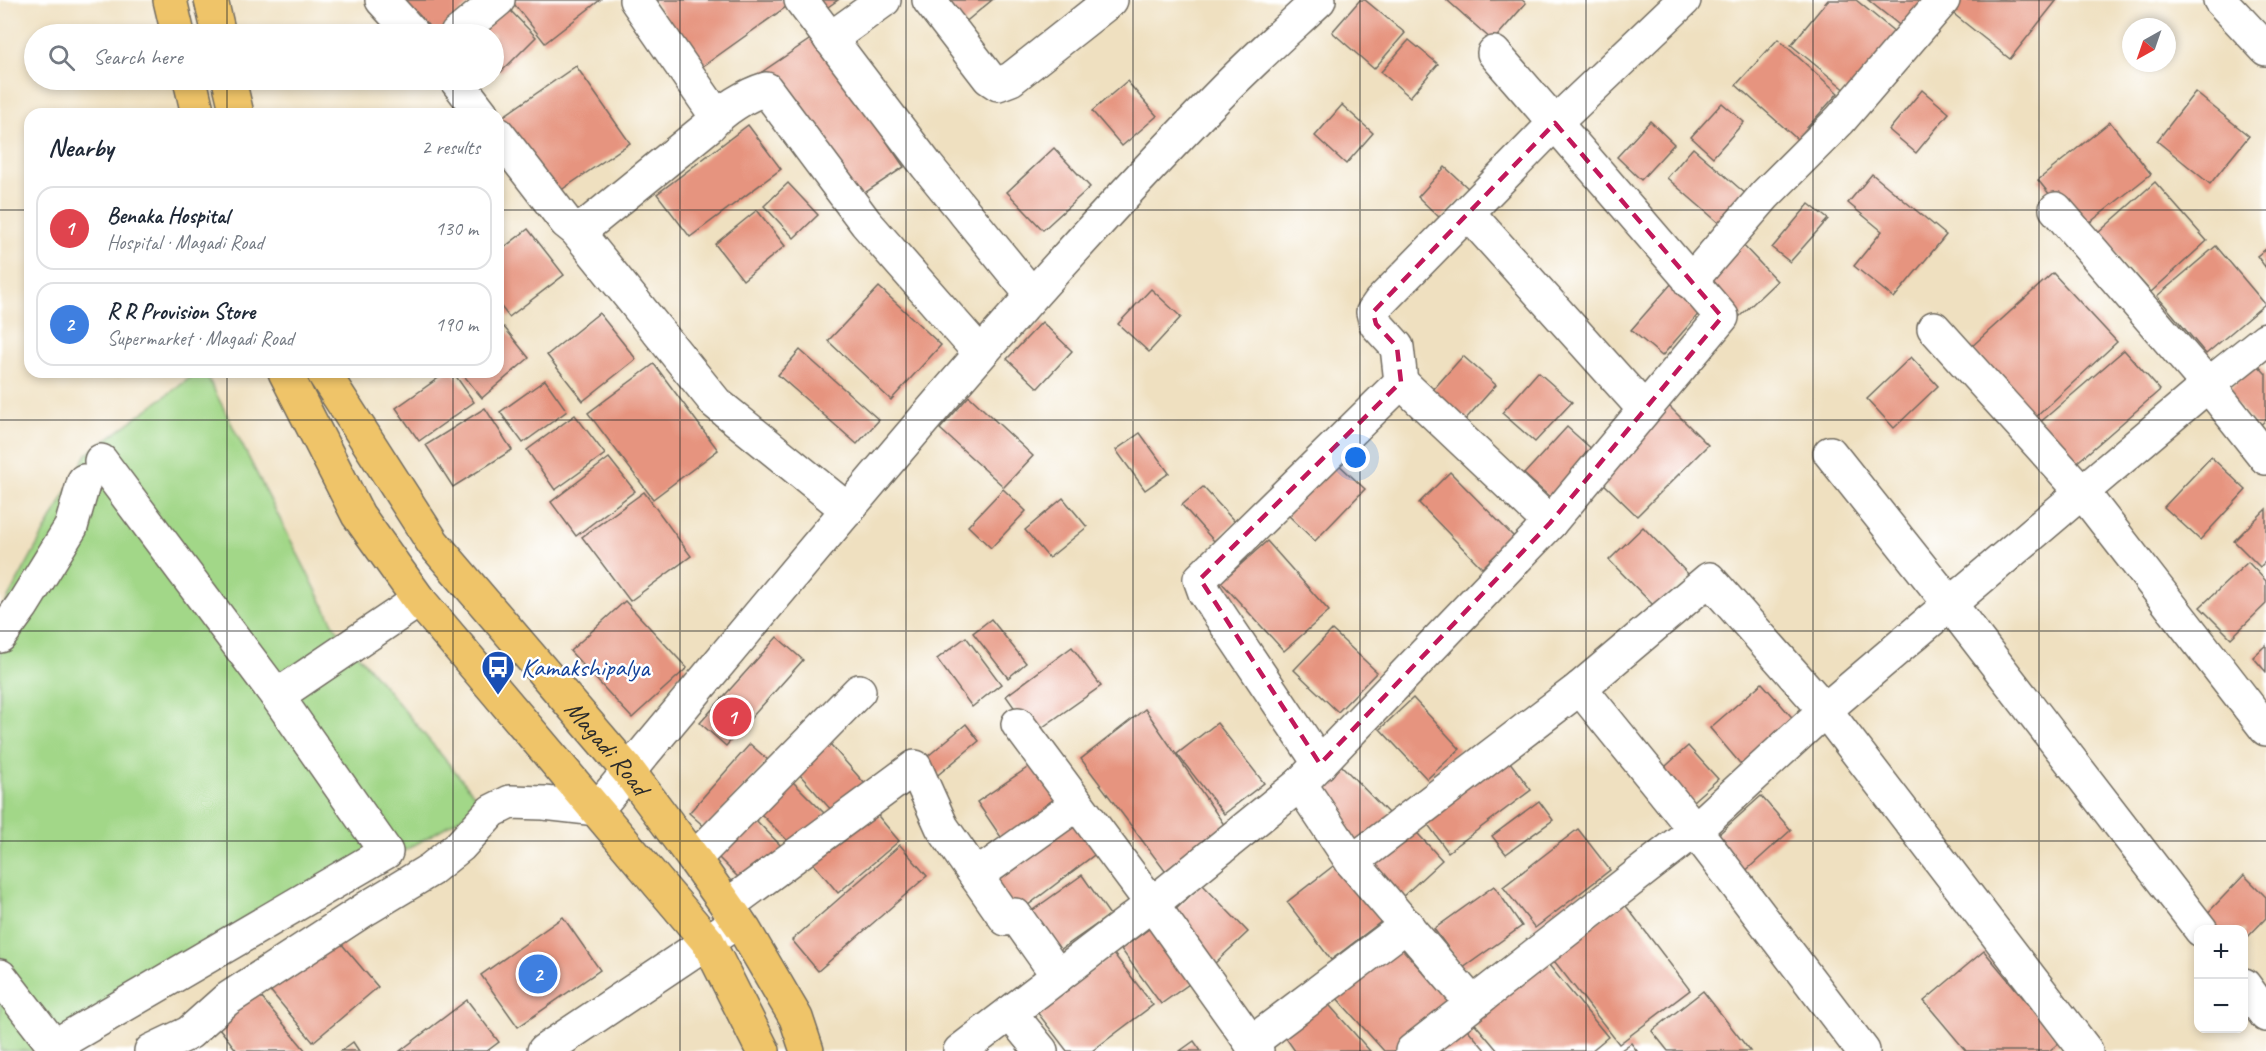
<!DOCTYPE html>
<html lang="en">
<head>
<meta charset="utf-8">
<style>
	:root { --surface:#fff; --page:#f2f2f3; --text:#1f2937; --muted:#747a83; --line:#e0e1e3; --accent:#d93025 }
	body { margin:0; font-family:Caveat,sans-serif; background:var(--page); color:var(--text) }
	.controls { position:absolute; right:18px; bottom:18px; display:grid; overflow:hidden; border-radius:12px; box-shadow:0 3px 9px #0003 }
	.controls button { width:54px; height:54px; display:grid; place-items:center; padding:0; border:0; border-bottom:2px solid var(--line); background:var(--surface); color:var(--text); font:30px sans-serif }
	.compass { position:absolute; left:2122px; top:18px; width:54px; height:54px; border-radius:50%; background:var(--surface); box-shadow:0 3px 9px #0003; rotate:220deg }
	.you { position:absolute; left:1356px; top:458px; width:21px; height:21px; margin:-15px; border:4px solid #fff; border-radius:50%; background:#1a73e8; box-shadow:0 0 0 9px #1a73e833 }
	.badge { display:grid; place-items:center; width:39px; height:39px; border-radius:50%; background:var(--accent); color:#fff; font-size:20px; font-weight:700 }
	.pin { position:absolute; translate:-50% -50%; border:3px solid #fff; box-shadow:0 2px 6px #0006 }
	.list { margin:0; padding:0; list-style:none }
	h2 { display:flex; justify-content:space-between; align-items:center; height:78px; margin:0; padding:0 24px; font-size:26px }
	h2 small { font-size:20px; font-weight:400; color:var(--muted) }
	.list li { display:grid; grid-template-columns:39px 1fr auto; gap:18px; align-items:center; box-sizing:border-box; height:84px; margin:0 12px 12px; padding:0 12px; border:2px solid var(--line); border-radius:18px }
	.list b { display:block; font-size:22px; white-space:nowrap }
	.list p { margin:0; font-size:20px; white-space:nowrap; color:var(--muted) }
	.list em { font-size:20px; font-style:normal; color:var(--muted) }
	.icon { flex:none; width:33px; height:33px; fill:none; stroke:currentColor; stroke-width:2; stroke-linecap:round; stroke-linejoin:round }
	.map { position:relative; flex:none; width:2266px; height:1051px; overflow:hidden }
	.search { position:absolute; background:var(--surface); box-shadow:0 3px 9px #0003; left:24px; top:24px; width:480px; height:66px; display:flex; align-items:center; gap:15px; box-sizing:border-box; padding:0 21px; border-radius:33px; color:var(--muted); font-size:22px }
	.panel { position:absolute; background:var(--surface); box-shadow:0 3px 9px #0003; left:24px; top:108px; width:480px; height:270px; border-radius:18px }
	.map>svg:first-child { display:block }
	.green { fill:#a2d788; stroke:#66815a; stroke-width:1.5 }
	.building { fill:#e6947f }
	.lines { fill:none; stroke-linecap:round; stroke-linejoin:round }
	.minor-casing { stroke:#706a5f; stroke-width:36 }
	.major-casing { stroke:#706a5f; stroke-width:36 }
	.minor { stroke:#fff; stroke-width:33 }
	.major { stroke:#efc469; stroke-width:33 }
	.marked { fill:none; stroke:#c2185b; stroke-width:4.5; stroke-dasharray:12 8; stroke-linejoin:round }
	.grid { fill:none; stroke:#2b2b2b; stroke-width:1.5; stroke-opacity:0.55 }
	.labels { text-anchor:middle; stroke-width:5; stroke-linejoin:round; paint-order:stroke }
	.transit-label { font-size:26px; fill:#164399; stroke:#fff; text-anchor:start }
	.street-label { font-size:26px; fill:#2b2b2b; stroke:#fff }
</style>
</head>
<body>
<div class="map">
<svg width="2266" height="1051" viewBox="0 0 2266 1051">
	<rect width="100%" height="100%" fill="#fff"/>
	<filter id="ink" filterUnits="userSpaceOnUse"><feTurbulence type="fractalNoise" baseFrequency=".0167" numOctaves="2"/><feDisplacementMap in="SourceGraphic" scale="12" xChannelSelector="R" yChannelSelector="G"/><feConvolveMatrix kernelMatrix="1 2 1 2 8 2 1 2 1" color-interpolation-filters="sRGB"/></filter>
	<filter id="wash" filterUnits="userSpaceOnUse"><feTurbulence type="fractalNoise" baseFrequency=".008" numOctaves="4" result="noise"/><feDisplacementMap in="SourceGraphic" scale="24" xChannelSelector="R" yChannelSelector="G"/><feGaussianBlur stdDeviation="1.35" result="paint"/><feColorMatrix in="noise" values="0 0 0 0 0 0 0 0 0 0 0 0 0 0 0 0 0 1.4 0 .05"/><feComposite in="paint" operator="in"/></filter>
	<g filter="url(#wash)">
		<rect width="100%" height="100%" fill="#efe0c0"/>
		<path class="green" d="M198 372H205L335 627 483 805 61 1051H0V613L87 454Z"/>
		<g id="blocks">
			<g class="building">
				<path d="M396 0H473L438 34H430Z"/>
				<path d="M511 0H600L545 43Z"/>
				<path d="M654 0H787L790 4 699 69Z"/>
				<path d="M810 0H838L819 13Z"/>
				<path d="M932 0H992L957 29Z"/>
				<path d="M1360 0H1365L1405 33 1374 69 1332 32Z"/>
				<path d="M1447 0H1522L1526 3 1493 41Z"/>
				<path d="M1828 0H1856L1901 37 1853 96 1791 45Z"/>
				<path d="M1868 0H1925L1903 28Z"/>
				<path d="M1959 0H2057L2010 59 1950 11Z"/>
				<path d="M507 7 536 37 501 72 494 64V34H480Z"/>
				<path d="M815 36 904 167 851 202 762 72Z"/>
				<path d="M1778 39 1838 93 1797 139 1736 85Z"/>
				<path d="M1409 40 1438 64 1410 97 1381 72Z"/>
				<path d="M576 66 630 143 551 197 498 120Z"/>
				<path d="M1127 81 1157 116 1122 146 1092 111Z"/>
				<path d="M1922 90 1949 113 1916 153 1889 130Z"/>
				<path d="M2195 92 2249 136 2210 184 2157 141Z"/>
				<path d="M1722 103 1744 122 1713 157 1691 137Z"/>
				<path d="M1342 105 1373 133 1346 164 1315 136Z"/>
				<path d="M1650 121 1674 144 1641 180 1617 157Z"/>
				<path d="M2110 122 2151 174 2079 231 2038 180Z"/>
				<path d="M748 125 781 169 690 237 657 194Z"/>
				<path d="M1054 148 1090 187 1043 230 1007 192Z"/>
				<path d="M1693 148 1746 194 1720 224 1667 178Z"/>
				<path d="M1445 167 1469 189 1441 219 1418 197Z"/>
				<path d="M1872 174 1946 235 1894 298 1854 266 1882 231 1848 203Z"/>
				<path d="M2155 182 2207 241 2151 292 2098 233Z"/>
				<path d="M788 183 818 215 794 238 764 206Z"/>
				<path d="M1809 204 1828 219 1790 262 1772 248Z"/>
				<path d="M757 210 785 246 743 280 715 244Z"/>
				<path d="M528 229 564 275 509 317 498 303V252Z"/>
				<path d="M1740 242 1777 281 1739 317 1703 277Z"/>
				<path d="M2216 246 2265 304 2206 354 2157 296Z"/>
				<path d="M2266 249V268L2257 256Z"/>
				<path d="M2053 273 2117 342 2035 418 1970 348Z"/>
				<path d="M1672 283 1702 310 1662 356 1631 330Z"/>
				<path d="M879 287 941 345 891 400 828 341Z"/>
				<path d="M1151 289 1181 317 1149 352 1118 324Z"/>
				<path d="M599 313 636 359 583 401 547 355Z"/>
				<path d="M1042 322 1072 351 1038 388 1007 359Z"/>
				<path d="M504 327 529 358 482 398 461 372H498V332Z"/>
				<path d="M800 350 879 420 857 444 778 375Z"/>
				<path d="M2124 350 2160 390 2073 466 2037 425Z"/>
				<path d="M1463 356 1496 385 1464 421 1431 392Z"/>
				<path d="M1911 357 1938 386 1894 428 1867 399Z"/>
				<path d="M2255 362 2266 374V420L2258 427 2226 393Z"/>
				<path d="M654 364 718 450 653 499 588 413Z"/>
				<path d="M447 372H453L474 402 419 441 396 408Z"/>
				<path d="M1538 372 1572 402 1535 442 1502 413Z"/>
				<path d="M545 380 567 411 523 443 500 412Z"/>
				<path d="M969 396 1033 456 1004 487 940 429Z"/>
				<path d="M1669 406 1708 445 1637 516 1597 477Z"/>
				<path d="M485 408 512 450 453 487 426 445Z"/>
				<path d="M575 415 605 454 555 490 527 450Z"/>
				<path d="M1567 427 1595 452 1553 500 1524 474Z"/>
				<path d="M1140 433 1169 473 1145 490 1116 450Z"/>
				<path d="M2211 457 2246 490 2200 540 2164 507Z"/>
				<path d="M609 458 635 491 576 536 551 502Z"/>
				<path d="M1336 462 1365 489 1315 541 1287 514Z"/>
				<path d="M1450 472 1514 537 1482 568 1419 503Z"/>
				<path d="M1203 487 1235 522 1214 541 1182 505Z"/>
				<path d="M1003 489 1026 511 991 548 968 526Z"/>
				<path d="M644 492 691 556 630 601 582 537Z"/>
				<path d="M1063 498 1087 527 1049 558 1025 530Z"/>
				<path d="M2266 509V561L2260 567 2234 541Z"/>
				<path d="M1643 527 1689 575 1655 607 1609 560Z"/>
				<path d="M1267 541 1329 611 1284 651 1221 582Z"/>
				<path d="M2248 562 2266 581V604L2231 638 2200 607Z"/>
				<path d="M625 601 687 668 632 718 570 651Z"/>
				<path d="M991 619 1026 663 1008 678 973 633Z"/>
				<path d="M1332 630 1377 672 1338 712 1294 670Z"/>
				<path d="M777 637 803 660 726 746 700 723Z"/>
				<path d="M966 637 1001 684 972 707 937 659Z"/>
				<path d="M2266 645V672L2253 657Z"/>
				<path d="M1072 647 1101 686 1033 734 1006 696Z"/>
				<path d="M1762 683 1797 723 1744 768 1710 728Z"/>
				<path d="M1413 698 1460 749 1427 779 1380 729Z"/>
				<path d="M1145 709 1225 826 1165 871 1081 759Z"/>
				<path d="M1217 723 1264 783 1224 814 1177 754Z"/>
				<path d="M966 724 979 741 928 783 915 767Z"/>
				<path d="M824 737 865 784 833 812 792 766Z"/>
				<path d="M750 744 768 760 707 829 689 813Z"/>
				<path d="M1688 746 1718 779 1685 808 1656 775Z"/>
				<path d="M1503 753 1531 790 1448 852 1421 815Z"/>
				<path d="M1033 764 1061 806 1005 843 977 802Z"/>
				<path d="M1340 764 1391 816 1357 849 1311 792Z"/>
				<path d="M791 780 826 815 794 847 760 813Z"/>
				<path d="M1761 796 1791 830 1741 875 1711 841Z"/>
				<path d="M1539 801 1553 820 1506 854 1492 836Z"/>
				<path d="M869 805 899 841 838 893 808 857Z"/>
				<path d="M1069 814 1098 852 1015 915 982 885Z"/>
				<path d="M753 817 784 849 747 886 715 854Z"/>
				<path d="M1408 823 1442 860 1400 899 1365 862Z"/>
				<path d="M1578 829 1610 870 1535 928 1503 887Z"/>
				<path d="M900 845 927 876 818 971 792 940Z"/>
				<path d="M1337 863 1382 921 1331 960 1287 902Z"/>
				<path d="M1082 875 1110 915 1054 954 1026 915Z"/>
				<path d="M2244 875 2266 897V918L2244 941V930H2212L2202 919Z"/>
				<path d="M1202 884 1248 932 1213 965 1168 917Z"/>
				<path d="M1494 886 1522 926 1463 968 1434 929Z"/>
				<path d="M1623 902 1690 990 1619 1044 1551 957Z"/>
				<path d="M563 917 600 970 518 1027 481 975Z"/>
				<path d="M1156 924 1196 979 1161 1004 1121 949Z"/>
				<path d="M334 935 378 987 313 1042 269 989Z"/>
				<path d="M1396 942 1452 1005 1399 1051H1384L1335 996Z"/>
				<path d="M1984 951 2060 1042 2049 1051H1966L1924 1001Z"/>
				<path d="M1114 954 1153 1005 1092 1051H1067L1037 1012Z"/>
				<path d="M1544 959 1608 1037 1591 1051H1498L1471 1019Z"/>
				<path d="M256 991 306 1051H237L216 1024Z"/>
				<path d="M1703 991 1750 1051H1668L1652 1031Z"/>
				<path d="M1323 998 1370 1051H1295L1281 1031Z"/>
				<path d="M467 1000 499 1042 487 1051H400Z"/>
				<path d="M1463 1024 1486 1051H1431Z"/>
				<path d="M1194 1041 1201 1051H1180Z"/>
				<path d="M353 1042 359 1051H341Z"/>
				<path d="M1631 1043 1637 1051H1620Z"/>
			</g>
		</g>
	</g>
	<g filter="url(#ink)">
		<use href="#blocks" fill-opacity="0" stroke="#706a5f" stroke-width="1.5"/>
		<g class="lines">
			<g class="minor-casing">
				<g id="minor">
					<path d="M382 0 413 34"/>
					<path d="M636 0 717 117"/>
					<path d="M801 0 927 166 1032 295"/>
					<path d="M929 0 989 78 998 84 1011 79 1111 0"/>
					<path d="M2220 0 2266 49"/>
					<path d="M457 34 498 0"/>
					<path d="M830 39 884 0"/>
					<path d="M456 80 482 114"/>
					<path d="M498 134 566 222 576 230 716 403 848 510"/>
					<path d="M2056 209 2208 385 2266 458"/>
					<path d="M1468 213 1644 409"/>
					<path d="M576 230 585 227 709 126C722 110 746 95 766 89L866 223 980 353"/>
					<path d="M1690 282 1765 195 1840 120 1943 0"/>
					<path d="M1934 328 2083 493 2266 729"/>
					<path d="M1401 382 1550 523"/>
					<path d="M1830 453 1950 604 2201 930"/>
					<path d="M0 636 22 606 71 527 84 481"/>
					<path d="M1580 688 1695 830 1863 1051"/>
					<path d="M277 696 419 600"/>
					<path d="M1018 724 1152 904 1257 1051"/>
					<path d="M1320 764 1205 593 1200 579 1401 382 1397 347 1376 324 1373 312 1380 302 1555 123 1494 53"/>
					<path d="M1300 784 1352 862 1472 1003"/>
					<path d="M694 859 859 691"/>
					<path d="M1352 862 1580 688 1709 579 1825 710 2086 1051"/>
					<path d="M976 876 1077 804"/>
					<path d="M727 906 915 767 942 827 1006 919 1015 915 1058 976"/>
					<path d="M0 976 54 1046 386 852 277 696 101 461"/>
					<path d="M2244 985 2266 1015"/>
					<path d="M1010 1013 1041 1051"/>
					<path d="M1251 1043 1407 925"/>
					<path d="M151 1051 189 1033 226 1000 367 908 430 870 460 846 492 811 510 802 544 803 597 809C803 564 1003 314 1228 86 1257 57 1288 29 1319 0"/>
					<path d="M544 1051 738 921"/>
					<path d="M960 1051 1152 904 1300 784 1550 523 1722 317 1555 123 1684 0"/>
					<path d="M1412 1051 1695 830 1825 710 2208 385 2266 339"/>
				</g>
			</g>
			<g class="major-casing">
				<g id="major">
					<path d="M170 0 178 34"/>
					<path d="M211 0 219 34"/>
					<path d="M190 80 198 114"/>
					<path d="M229 80 237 114"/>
					<path d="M285 372 358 515 419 600 708 942 763 1051"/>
					<path id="s1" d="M323 372 433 543 629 772 694 859 745 931 796 1018 807 1051"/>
				</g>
			</g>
			<use href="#minor" class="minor"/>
			<use href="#major" class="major"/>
		</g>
	</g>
	<path class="marked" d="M1555 123 1722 317 1550 523 1320 764 1200 579 1401 382 1397 347 1376 324 1373 312Z"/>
	<path class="grid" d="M227 0V34M453 0V34M680 0V1051M906 0V1051M1133 0V1051M1360 0V1051M1586 0V1051M1813 0V1051M2039 0V1051M227 80V114M453 80V114M0 210H30M498 210H2266M227 372V1051M453 372V1051M0 420H2266M0 631H2266M0 841H2266"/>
	<defs>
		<g id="bus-pin" transform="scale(1.725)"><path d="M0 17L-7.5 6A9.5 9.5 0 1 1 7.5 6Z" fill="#1a4fb4" stroke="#fff"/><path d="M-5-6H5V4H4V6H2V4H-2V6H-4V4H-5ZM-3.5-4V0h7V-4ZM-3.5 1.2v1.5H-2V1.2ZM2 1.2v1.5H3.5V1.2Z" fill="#fff"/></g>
	</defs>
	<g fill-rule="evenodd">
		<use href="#bus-pin" x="498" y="667"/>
	</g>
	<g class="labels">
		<g class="transit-label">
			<text x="521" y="676">Kamakshipalya</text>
		</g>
		<g class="street-label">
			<text dy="9" stroke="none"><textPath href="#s1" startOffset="472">Magadi Road</textPath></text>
		</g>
	</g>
</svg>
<div class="controls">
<button>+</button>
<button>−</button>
</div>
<svg class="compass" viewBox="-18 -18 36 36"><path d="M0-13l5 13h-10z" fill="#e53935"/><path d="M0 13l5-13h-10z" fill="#747a83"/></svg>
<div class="you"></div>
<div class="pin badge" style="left:732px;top:717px;background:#e0444e">1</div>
<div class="pin badge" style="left:538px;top:974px;background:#3f7fe0">2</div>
<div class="search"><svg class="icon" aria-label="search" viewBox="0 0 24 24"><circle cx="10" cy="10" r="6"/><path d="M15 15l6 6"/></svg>Search here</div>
<section class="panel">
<h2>Nearby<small>2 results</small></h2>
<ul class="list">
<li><span class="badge" style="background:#e0444e">1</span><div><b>Benaka Hospital</b><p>Hospital · Magadi Road</p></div><em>130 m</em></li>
<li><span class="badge" style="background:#3f7fe0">2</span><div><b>R R Provision Store</b><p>Supermarket · Magadi Road</p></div><em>190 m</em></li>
</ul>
</section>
</div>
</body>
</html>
